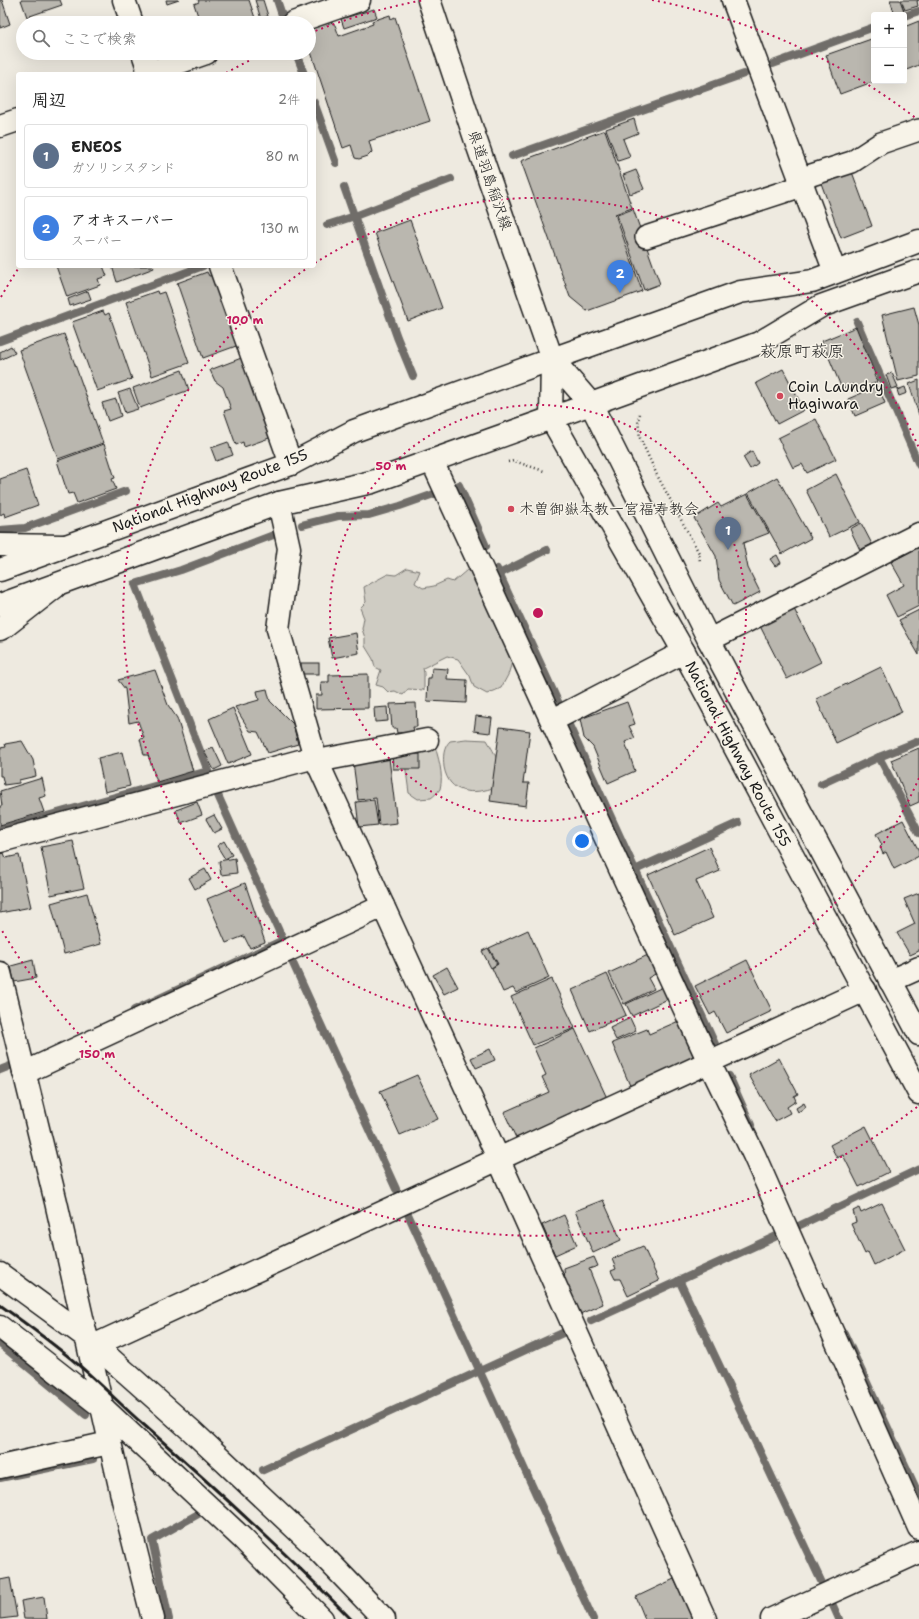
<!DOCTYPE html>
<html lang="ja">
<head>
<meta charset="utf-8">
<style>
	:root { --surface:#fff; --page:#f2f2f2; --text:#222; --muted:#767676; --line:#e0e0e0; --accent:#0b8043 }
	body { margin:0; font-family:"Shantell Sans","Klee One",sans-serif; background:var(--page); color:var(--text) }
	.controls { position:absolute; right:12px; top:12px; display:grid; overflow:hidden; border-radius:4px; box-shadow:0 4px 16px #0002 }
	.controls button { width:36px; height:36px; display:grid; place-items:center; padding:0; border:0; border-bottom:1px solid var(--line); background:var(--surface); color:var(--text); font:20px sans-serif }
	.you { position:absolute; left:582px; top:841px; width:14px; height:14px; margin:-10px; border:3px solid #fff; border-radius:50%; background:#1a73e8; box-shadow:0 0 0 6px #1a73e833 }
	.badge { display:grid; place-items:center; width:26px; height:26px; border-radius:50%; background:var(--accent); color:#fff; font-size:13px; font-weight:700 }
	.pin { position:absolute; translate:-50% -33px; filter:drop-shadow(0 1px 2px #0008) }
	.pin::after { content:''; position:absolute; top:21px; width:14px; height:12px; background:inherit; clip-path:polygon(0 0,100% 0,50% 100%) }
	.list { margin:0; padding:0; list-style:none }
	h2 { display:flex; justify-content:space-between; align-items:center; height:52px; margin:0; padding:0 16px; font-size:17px }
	h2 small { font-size:13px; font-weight:400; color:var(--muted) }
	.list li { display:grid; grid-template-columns:26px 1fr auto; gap:12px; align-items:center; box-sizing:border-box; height:64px; margin:0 8px 8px; padding:0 8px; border:1px solid var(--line); border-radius:4px }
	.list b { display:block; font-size:15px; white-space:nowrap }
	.list p { margin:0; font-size:13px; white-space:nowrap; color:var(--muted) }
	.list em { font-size:13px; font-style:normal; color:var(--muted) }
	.icon { flex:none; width:22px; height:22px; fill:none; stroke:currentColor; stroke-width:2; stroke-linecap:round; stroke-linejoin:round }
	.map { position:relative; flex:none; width:919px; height:1619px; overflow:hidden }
	.search { position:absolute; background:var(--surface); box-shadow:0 4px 16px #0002; left:16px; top:16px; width:300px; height:44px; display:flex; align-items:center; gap:10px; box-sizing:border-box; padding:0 14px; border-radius:22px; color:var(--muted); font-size:15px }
	.panel { position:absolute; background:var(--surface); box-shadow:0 4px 16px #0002; left:16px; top:72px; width:300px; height:196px; border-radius:4px }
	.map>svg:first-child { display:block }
	.green { fill:#cfccc3; stroke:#767470 }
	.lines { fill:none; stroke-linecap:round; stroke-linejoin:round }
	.stream { stroke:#6f6d69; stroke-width:8 }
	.building { fill:#bab7af; stroke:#1c1c1c }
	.pedestrian-casing { stroke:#1c1c1c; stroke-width:24 }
	.minor-casing { stroke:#1c1c1c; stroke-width:25 }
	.secondary-casing { stroke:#1c1c1c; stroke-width:25 }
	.trunk-casing { stroke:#1c1c1c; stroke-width:25 }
	.path { stroke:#1c1c1c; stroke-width:2.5; stroke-dasharray:1 3; stroke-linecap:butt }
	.pedestrian { stroke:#f7f3e8; stroke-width:21 }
	.minor { stroke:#f7f3e8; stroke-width:22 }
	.secondary { stroke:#f7f3e8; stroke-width:22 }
	.trunk { stroke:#f7f3e8; stroke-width:22 }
	.rail { stroke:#1c1c1c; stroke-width:3 }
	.ring { fill:none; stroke:#c2185b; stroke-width:2; stroke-dasharray:2 4 }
	.poi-dot { fill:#d1495b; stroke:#f7f3e8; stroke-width:1.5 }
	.labels { text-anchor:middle; stroke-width:3; stroke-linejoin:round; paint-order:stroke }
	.street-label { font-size:15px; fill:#1c1c1c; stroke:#f7f3e8 }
	.poi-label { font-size:15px; fill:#1c1c1c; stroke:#f7f3e8; text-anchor:start }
	.quarter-label { font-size:17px; fill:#1c1c1c; stroke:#f7f3e8 }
	.centre { fill:#c2185b; stroke:#f7f3e8; stroke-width:2 }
	.ring-label { font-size:12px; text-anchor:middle; font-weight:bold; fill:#c2185b; stroke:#f7f3e8; stroke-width:3; stroke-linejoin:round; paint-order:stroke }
</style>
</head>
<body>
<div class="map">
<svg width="919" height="1619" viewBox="0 0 919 1619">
	<rect width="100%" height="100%" fill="#eeeae0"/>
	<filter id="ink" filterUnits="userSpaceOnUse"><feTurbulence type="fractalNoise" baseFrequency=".025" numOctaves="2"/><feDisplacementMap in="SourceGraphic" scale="8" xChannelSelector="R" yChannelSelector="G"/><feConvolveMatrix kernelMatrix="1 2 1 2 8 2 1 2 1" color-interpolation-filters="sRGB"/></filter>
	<g filter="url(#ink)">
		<g class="green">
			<path d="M407 568 420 571 415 583 423 588 434 586 447 580 453 582 467 570 475 573 514 656 508 675 501 688 487 694 474 687 470 676 458 659 447 656 423 668 424 673V690L408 689 403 695 395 691 388 692 383 687 376 685 381 670 375 667 373 659 365 646V638L362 629 364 618 360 608 366 602 364 587 388 574 396 575Z"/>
			<path d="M466 739 487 740C500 762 499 763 496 787 473 795 449 795 444 767 443 757 443 748 450 741Z"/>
			<path d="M419 741 434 743C438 757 444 774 440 789 438 792 434 796 431 798L418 799 409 793 405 763Z"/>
		</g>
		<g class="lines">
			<g class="stream">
				<path d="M277 0 282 15"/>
				<path d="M904 16 919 11"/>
				<path d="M296 53 304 74"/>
				<path d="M773 64 874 27"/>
				<path d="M314 102 336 163"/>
				<path d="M512 156 744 74"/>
				<path d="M344 187 397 337 413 376"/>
				<path d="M327 225 355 216 451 179"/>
				<path d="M857 322 919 465"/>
				<path d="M0 341 203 266"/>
				<path d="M459 485 486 546"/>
				<path d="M302 525 338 516 369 515 400 506 434 494"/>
				<path d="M0 530 25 528 126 491"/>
				<path d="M497 569 560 706"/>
				<path d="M499 574 547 550"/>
				<path d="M568 723 715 1044"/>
				<path d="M879 757 919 741"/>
				<path d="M821 784 879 757 919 833"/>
				<path d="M0 829 208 771 135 584 181 570 276 534"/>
				<path d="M635 870 738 823"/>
				<path d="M291 959 396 1189"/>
				<path d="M134 1010 283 940 216 791"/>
				<path d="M0 1070 10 1066"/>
				<path d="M729 1076 751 1125"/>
				<path d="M407 1212 593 1619"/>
				<path d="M794 1228 919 1169"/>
				<path d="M679 1280 822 1583"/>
				<path d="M591 1321 781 1234"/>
				<path d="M844 1333 919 1495"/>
				<path d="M0 1344 86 1415"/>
				<path d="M263 1470 567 1331"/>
				<path d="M0 1478 93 1459"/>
				<path d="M831 1601 839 1619"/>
				<path d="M169 1619 152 1540 200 1513"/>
			</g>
		</g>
		<g class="building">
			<path d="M0 0H2L10 24 0 28Z"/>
			<path d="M21 0H60L62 5 27 17Z"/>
			<path d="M166 0H179L167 4Z"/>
			<path d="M198 0H249L256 21 249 23H194L192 18 198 16 194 4 199 2Z"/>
			<path d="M255 0H263L268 16 261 19Z"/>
			<path d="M890 0H900L904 11 895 15Z"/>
			<path d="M901 0H919L917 1 918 6 905 10Z"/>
			<path d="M374 9 377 17 344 28 341 19Z"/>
			<path d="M390 15 391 19 395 17 430 121 369 141 372 152 368 156 359 159 355 158 351 145 343 148 309 46V28L330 21 335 25 339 36 373 24 372 21Z"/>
			<path d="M919 21V65L904 71V27Z"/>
			<path d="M874 38 875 81 840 94 826 55Z"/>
			<path d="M634 119 638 133 623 139 630 157 618 161 606 129Z"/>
			<path d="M605 130 632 208 615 214 642 291 587 311 570 297 521 161Z"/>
			<path d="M636 170 644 189 630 194 623 175Z"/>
			<path d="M852 172 872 226 841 238 821 183Z"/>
			<path d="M633 209 660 284 644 290 617 215Z"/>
			<path d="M410 220 442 308 408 321 375 233Z"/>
			<path d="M56 266H103L107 276 98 279 100 285 67 297Z"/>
			<path d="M112 266H153L154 268 117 282Z"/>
			<path d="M207 272 209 276 214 275 239 345 203 358 177 283Z"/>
			<path d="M88 291 91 299 70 306 68 299Z"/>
			<path d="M157 291 158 294 164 292 189 363 152 376 126 302Z"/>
			<path d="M914 307 919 325V376L898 381 882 315Z"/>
			<path d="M103 311 105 315 109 313 132 379 97 391 72 322Z"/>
			<path d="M856 327 875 374 874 375 877 382 856 392 852 384 842 389 822 341Z"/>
			<path d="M64 334 103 443 58 459 19 350Z"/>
			<path d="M11 346 15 353 0 360V352Z"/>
			<path d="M244 357 272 437 244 447 243 442 236 445 224 411 231 409 223 387 215 381 210 370Z"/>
			<path d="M783 369 804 410 777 424 756 383Z"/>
			<path d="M182 370 189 390 140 408 133 388Z"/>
			<path d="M892 373 898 387 891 389 886 375Z"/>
			<path d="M919 380V415L909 384Z"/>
			<path d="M878 386 885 403 855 416 848 399Z"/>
			<path d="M905 387 907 393 899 396 897 390Z"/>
			<path d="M130 389 138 409 125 413 118 393Z"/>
			<path d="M116 399 121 416 108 421 102 403Z"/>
			<path d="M816 419 836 459 807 473 802 464 793 468 778 438Z"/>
			<path d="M228 442 233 455 216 461 211 448Z"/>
			<path d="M104 444 115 478 112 479 116 489 77 503 73 493 68 494 57 461Z"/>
			<path d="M752 451 758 463 750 469 743 457Z"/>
			<path d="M26 470 38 505 5 517 4 513 0 515V479Z"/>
			<path d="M836 474 860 522 829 537 806 490Z"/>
			<path d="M777 477 811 538 782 554 748 493Z"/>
			<path d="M747 494 769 533 743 543 748 568 760 592 733 606 719 580 716 556 694 518 718 503 721 507Z"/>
			<path d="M861 523 872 544 860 550 850 529Z"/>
			<path d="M919 547V606L897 617 886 595 904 585 891 562Z"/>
			<path d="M777 555 781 563 775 566 770 559Z"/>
			<path d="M794 609 821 662 787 679 760 626Z"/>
			<path d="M919 610V655L899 620Z"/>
			<path d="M356 633 359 653 332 658 328 638Z"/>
			<rect x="301" y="663" width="18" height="11"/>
			<path d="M881 667 902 712 836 743 816 699Z"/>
			<path d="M432 668 448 669 447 679 467 680 466 703 427 701 428 678H431Z"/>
			<path d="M155 670 168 705 177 718 193 771 157 782 148 755H144L140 739 144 738 138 721 129 723 125 689 118 680Z"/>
			<path d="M368 674V708L316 709V695H322L321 682H329V675Z"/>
			<path d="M267 689 270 701 293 724 298 744 268 753 258 732 250 731 235 707 259 700 257 691Z"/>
			<path d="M627 702 635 724 629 726 635 738 625 742 635 771 608 783 593 747 584 738 580 719Z"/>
			<path d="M416 703 417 727H413L414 732 397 733 396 728H392L390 704Z"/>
			<path d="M387 707 388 721 375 722 374 708Z"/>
			<path d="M233 708 252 754 228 764 209 719Z"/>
			<path d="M476 716 492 718 490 733 474 731Z"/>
			<path d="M500 727 530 731 523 783H529L526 806 490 801Z"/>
			<path d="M22 741 33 760 36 776 19 780V783L4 785 2 776H0V748L6 747 5 744Z"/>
			<path d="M213 747 222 766 214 770 204 751Z"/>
			<path d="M919 748V802L910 806 891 760Z"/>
			<path d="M122 752 130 786 105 792 98 758Z"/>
			<path d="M392 754H420V769H393Z"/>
			<path d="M389 758 397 823 379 825 376 798 358 800 353 762Z"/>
			<path d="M42 778 46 796 39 798 44 812 0 825V806H2L0 791Z"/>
			<path d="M374 800 378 825 359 827 356 802Z"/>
			<path d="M197 802 202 815 181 823 176 810Z"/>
			<path d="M214 815 222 829 214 833 206 819Z"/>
			<path d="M903 820 919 851V856L894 869 886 852 883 854 880 847 882 845 876 834Z"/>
			<path d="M73 841 84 888 51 895 41 847Z"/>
			<path d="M224 841 232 855 225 859 217 846Z"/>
			<path d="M709 847 720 871 696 881 713 918 675 935 648 875Z"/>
			<path d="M4 853 6 858 19 855 31 907 0 913V854Z"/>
			<path d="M235 858 237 873 221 875 219 861Z"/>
			<path d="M205 869 211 880 195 889 189 878Z"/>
			<path d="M245 883 265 942 250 948 244 936 226 943 207 899Z"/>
			<path d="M87 893 101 944 64 954 51 903Z"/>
			<path d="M919 893V951L910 955 897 933 915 924 904 899Z"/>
			<path d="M528 930 549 978 516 993 513 988 503 992 492 968 498 964 489 948Z"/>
			<path d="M488 948 497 964 491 968 482 951Z"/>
			<path d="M648 955 657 973 648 978 654 989 624 1004 609 973Z"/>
			<path d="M33 960 36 978 14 982 11 966Z"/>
			<path d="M747 960 772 1011 726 1033 715 1012 710 1015 695 986Z"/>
			<path d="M447 967 458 987 444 994 433 975Z"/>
			<path d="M607 974 626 1015 590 1031 572 990Z"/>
			<path d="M552 979 575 1028 533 1045 511 997Z"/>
			<path d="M665 986 670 998 632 1016 626 1004Z"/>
			<path d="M630 1018 636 1031 616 1040 610 1028Z"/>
			<path d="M681 1020 698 1060 631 1088 612 1043 647 1029 649 1034Z"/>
			<path d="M575 1029 607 1098 516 1138 504 1112 549 1092 542 1077 546 1075 534 1048Z"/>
			<path d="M490 1049 495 1060 476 1068 471 1058Z"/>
			<path d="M779 1058 798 1094 794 1096 796 1101 787 1107 790 1113 775 1121 749 1075Z"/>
			<path d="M417 1075 438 1119 400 1135 380 1091Z"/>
			<path d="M804 1103 806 1107 798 1112 796 1108Z"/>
			<path d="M866 1126 889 1172 859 1187 843 1155 837 1158 830 1145Z"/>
			<path d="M603 1200 621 1240 593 1253 575 1211Z"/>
			<path d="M882 1203 905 1249 874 1265 868 1252 865 1254 851 1224 856 1222 853 1211 859 1208 861 1213Z"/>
			<path d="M564 1215 577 1245 555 1255 542 1225Z"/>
			<path d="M643 1246 659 1281 628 1296 620 1279H615L611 1271 616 1269 612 1259Z"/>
			<path d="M594 1257 598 1266 589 1269 603 1304 580 1314 565 1281 564 1268Z"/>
			<path d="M10 1578 17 1617 0 1619V1580Z"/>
			<path d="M674 1579 693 1619H645L636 1597Z"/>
			<path d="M44 1597 47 1619H24L21 1601Z"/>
		</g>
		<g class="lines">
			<g class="pedestrian-casing">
				<g id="pedestrian">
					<path d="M799 179 852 162 881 143 919 130"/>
					<path d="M646 237 802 186"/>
				</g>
			</g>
			<g class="minor-casing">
				<g id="minor">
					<path d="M124 0 132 23"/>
					<path d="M733 0 835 272"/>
					<path d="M293 23 359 0"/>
					<path d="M143 53 150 74"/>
					<path d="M146 74 206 53"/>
					<path d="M0 126 18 120"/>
					<path d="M220 266 291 464"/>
					<path d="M432 461 709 1062 754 1155 919 1528"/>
					<path d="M279 503 289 548 278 629 315 757 499 1160 705 1619"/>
					<path d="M0 545 63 546"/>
					<path d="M0 629 4 627 55 587"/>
					<path d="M709 640 919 534"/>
					<path d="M553 720 684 652"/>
					<path d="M317 761 427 740"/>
					<path d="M0 841 315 757"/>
					<path d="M0 973 56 1202 123 1500 153 1619"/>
					<path d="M890 981 919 968"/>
					<path d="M24 1073 383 906"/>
					<path d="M0 1274 86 1337 193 1432 312 1544 384 1619"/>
					<path d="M0 1327 102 1407 242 1538 322 1619"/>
					<path d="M95 1345 865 990"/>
					<path d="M0 1467 109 1443"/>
					<path d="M772 1619 919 1552"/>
				</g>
			</g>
			<g class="secondary-casing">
				<g id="secondary">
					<path d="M429 0 475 138 552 359 740 292 812 281 919 241"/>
					<path d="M591 404 759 343 821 306 919 271"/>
				</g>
			</g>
			<g class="trunk-casing">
				<g id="trunk">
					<path d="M552 359 551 418 684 652 919 1093"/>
					<path d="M552 359 591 404 709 640 919 1034"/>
					<path d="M0 570 291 464 354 431 552 359"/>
					<path d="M0 605 279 503 372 482 591 404"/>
				</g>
			</g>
			<g class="path">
				<path d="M640 414 638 420 640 438 657 475 699 553 700 562"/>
				<path d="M508 462 514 461 544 471"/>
			</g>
			<use href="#pedestrian" class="pedestrian"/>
			<use href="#minor" class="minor"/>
			<use href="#secondary" class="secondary"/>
			<use href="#trunk" class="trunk"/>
			<path class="rail" d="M0 1305C28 1325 55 1345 81 1367 103 1386 122 1406 144 1425 215 1488 284 1551 351 1619"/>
		</g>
	</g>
	<g class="ring">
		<circle cx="538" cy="613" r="208"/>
		<path d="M919 778A415 415 0 1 1 309 267M315 263A415 415 0 0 1 919 448"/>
		<path d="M917 1107A623 623 0 0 1 1 929M1 297A623 623 0 0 1 18 269M226 73A623 623 0 0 1 265 53M310 33A623 623 0 0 1 424 0M652 0A623 623 0 0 1 917 119"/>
	</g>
	<g class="poi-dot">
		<circle cx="780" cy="396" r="4"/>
		<circle cx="511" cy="509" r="4"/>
	</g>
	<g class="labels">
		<g class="street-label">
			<text transform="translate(490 180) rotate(71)" y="5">県道羽島稲沢線</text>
			<text transform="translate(210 491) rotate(-21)" y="5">National Highway Route 155</text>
			<text transform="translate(738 754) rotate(62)" y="5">National Highway Route 155</text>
		</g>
		<g class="poi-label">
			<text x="788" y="392">Coin Laundry<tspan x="788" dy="17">Hagiwara</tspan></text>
			<text x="519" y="514">木曽御嶽本教一宮福寿教会</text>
		</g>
		<g class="quarter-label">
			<text x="802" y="357">萩原町萩原</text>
		</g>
	</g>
	<circle cx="538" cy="613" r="6" class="centre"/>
	<g class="ring-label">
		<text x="245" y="324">100 m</text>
		<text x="391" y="470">50 m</text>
		<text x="97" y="1058">150 m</text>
	</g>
</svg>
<div class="controls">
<button>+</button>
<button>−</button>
</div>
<div class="you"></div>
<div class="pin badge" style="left:728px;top:550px;background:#5c6f8a">1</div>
<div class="pin badge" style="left:620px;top:293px;background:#3f7fe0">2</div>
<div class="search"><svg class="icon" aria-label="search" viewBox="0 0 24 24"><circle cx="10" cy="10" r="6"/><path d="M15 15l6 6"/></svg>ここで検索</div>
<section class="panel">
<h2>周辺<small>2件</small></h2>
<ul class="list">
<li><span class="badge" style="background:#5c6f8a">1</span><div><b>ENEOS</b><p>ガソリンスタンド</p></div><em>80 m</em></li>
<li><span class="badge" style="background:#3f7fe0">2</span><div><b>アオキスーパー</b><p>スーパー</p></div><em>130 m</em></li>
</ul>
</section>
</div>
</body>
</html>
